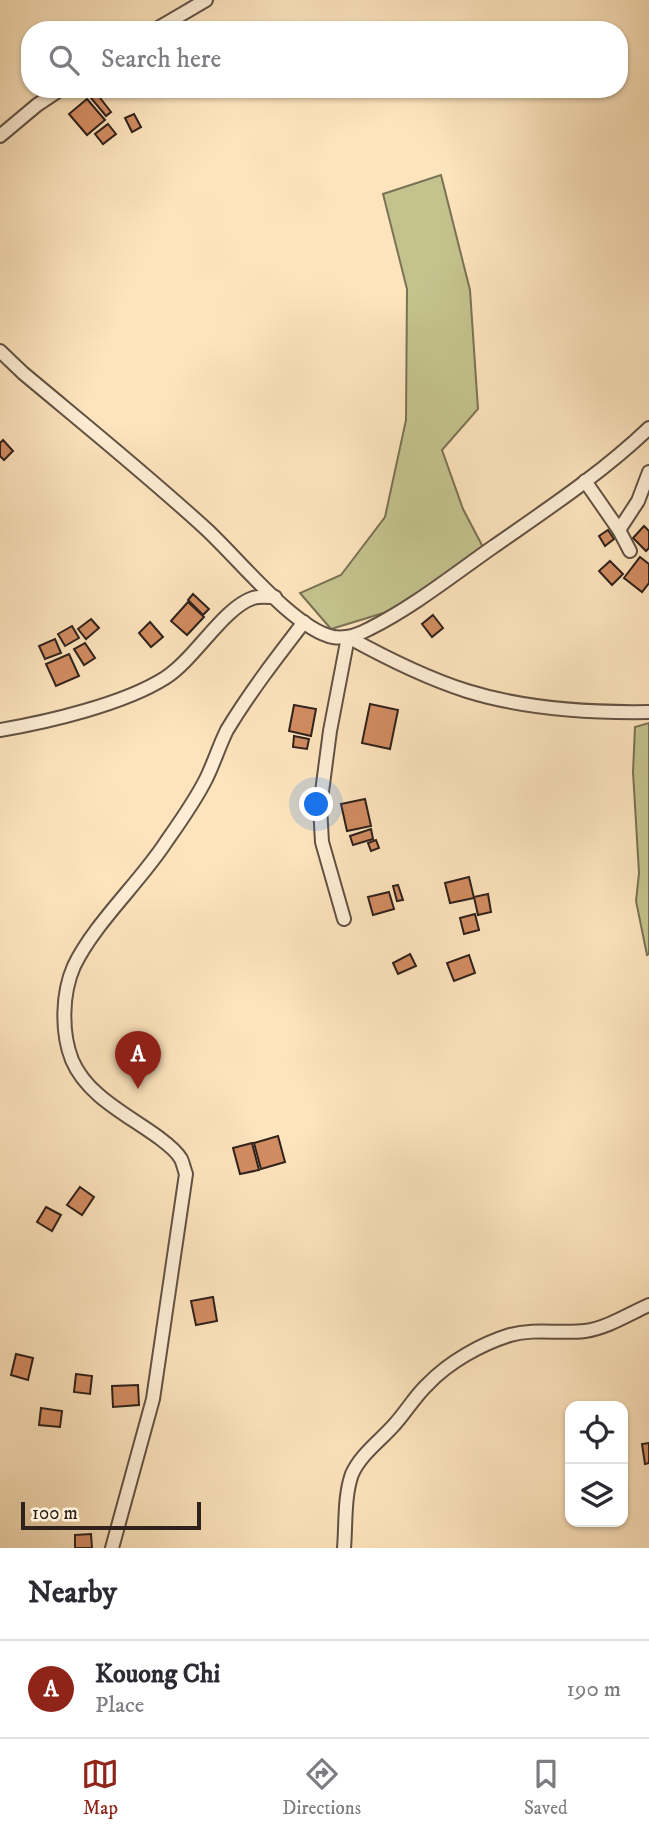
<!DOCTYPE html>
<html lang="en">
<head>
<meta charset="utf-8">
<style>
	:root { --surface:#fff; --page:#f2f2f3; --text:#2b2b33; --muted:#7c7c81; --line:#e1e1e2; --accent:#8f2418 }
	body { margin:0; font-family:"IM FELL DW Pica",serif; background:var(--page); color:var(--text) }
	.controls { position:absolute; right:21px; bottom:21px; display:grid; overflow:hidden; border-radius:14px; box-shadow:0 2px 5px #0004 }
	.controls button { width:63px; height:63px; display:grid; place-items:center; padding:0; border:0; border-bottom:2px solid var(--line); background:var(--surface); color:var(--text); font:35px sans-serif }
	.scale { position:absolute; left:21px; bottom:18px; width:180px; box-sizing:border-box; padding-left:7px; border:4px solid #2f211b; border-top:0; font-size:19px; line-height:24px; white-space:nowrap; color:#2f211b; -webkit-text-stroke:5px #feedd4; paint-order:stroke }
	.you { position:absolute; left:317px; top:805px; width:24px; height:24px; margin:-18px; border:5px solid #fff; border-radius:50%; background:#1a73e8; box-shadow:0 0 0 10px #1a73e833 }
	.badge { display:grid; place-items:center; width:46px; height:46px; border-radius:50%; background:var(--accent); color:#fff; font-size:23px; font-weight:700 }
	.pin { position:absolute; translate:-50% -58px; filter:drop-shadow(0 2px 4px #0008) }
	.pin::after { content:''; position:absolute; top:37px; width:24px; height:21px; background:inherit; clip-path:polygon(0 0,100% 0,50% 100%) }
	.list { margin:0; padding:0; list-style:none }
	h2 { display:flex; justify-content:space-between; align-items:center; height:91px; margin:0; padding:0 28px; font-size:30px }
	h2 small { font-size:23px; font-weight:400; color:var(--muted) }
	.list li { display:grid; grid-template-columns:46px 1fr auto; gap:21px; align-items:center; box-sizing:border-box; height:98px; padding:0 28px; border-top:2px solid var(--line) }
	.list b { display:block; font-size:26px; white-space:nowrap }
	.list p { margin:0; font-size:23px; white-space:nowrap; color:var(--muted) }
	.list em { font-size:23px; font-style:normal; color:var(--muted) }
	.icon { flex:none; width:38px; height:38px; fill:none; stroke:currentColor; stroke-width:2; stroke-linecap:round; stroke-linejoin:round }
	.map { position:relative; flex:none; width:649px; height:1548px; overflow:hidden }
	.search { position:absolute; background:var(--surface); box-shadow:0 2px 5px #0004; left:21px; right:21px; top:21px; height:77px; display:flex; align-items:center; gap:18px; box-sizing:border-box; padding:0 24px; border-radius:28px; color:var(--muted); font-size:26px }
	.sheet { height:189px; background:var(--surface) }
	nav { display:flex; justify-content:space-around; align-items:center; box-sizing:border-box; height:98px; border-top:2px solid var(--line); background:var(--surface); font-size:19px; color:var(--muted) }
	nav a { display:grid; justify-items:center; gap:4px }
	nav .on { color:var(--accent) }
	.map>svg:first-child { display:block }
	.green { fill:#c4c38e; stroke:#7a7254; stroke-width:2 }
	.building { fill:#d28c61; stroke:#2f211b; stroke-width:2 }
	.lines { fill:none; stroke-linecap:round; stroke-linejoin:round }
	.minor-casing { stroke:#625244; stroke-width:16 }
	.minor { stroke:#feedd4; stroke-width:12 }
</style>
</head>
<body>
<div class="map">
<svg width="649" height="1548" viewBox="0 0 649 1548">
	<rect width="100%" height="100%" fill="#fde4bd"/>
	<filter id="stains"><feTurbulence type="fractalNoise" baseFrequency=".00286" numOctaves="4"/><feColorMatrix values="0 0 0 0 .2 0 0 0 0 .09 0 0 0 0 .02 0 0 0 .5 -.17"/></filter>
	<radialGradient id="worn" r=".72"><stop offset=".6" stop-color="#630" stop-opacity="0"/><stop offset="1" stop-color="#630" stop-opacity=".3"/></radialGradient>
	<g class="green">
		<path d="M441 175 470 290 478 409 442 450 463 509 485 551 403 607 331 629 300 593 341 575 385 517 406 420 407 289 383 194Z"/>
		<path d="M649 723V954L647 955 636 901 639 873 633 772 635 727Z"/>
	</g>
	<g class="building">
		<path d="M97 94 111 112 106 116 91 98Z"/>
		<path d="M87 99 105 120 87 135 69 114Z"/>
		<path d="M134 114 141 127 132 132 125 118Z"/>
		<path d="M108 124 116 134 103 144 95 134Z"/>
		<path d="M3 440 13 451 4 460 0 456V443Z"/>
		<path d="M644 526 649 531V548L646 551 633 538Z"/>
		<path d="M608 530 614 539 605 546 599 536Z"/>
		<path d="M640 557 649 564V583L642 592 624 578Z"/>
		<path d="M610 561 623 574 612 585 599 571Z"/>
		<path d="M193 594 209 609 203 615 188 600Z"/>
		<path d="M188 602 204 617 187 635 171 621Z"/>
		<path d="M433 615 443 628 432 637 422 624Z"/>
		<path d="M91 619 99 628 86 639 78 629Z"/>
		<path d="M150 622 163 637 151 647 139 633Z"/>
		<path d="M72 626 79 638 65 646 58 634Z"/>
		<path d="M55 639 61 653 45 659 39 646Z"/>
		<path d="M85 643 95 658 84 665 74 649Z"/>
		<path d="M69 654 79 676 56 686 46 664Z"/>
		<path d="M370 704 398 710 390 749 362 743Z"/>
		<path d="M294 705 316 709 311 736 289 731Z"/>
		<path d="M294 736 309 739 307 749 293 747Z"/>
		<path d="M365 799 371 826 347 831 341 804Z"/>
		<path d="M371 829 373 839 353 845 350 836Z"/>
		<path d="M376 840 379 848 371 851 368 843Z"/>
		<path d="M469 877 474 898 450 903 445 883Z"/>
		<path d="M398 885 403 900 397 901 393 886Z"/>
		<path d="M389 892 394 909 373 915 368 897Z"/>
		<path d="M488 894 491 912 478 915 474 897Z"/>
		<path d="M475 914 479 930 464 934 460 918Z"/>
		<path d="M410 954 416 966 398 974 393 963Z"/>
		<path d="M469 955 475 973 454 981 447 963Z"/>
		<path d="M278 1136 285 1162 261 1169 254 1143Z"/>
		<path d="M252 1143 259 1170 240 1174 233 1148Z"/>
		<path d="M80 1187 94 1197 82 1215 67 1205Z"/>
		<path d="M46 1207 61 1215 52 1231 37 1222Z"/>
		<path d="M213 1297 217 1321 196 1325 191 1301Z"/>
		<path d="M16 1354 33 1358 28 1380 11 1375Z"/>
		<path d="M76 1374 92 1376 90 1394 74 1392Z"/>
		<path d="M138 1385 139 1405 113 1407 112 1386Z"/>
		<path d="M41 1408 62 1411 60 1427 39 1425Z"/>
		<path d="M649 1443V1463L645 1464 642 1444Z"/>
		<path d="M91 1534 92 1548H75V1535Z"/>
	</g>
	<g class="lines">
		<g class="minor-casing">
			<g id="minor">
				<path d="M155 30 206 0"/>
				<path d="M0 136 37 105 61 89"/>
				<path d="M0 351 23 373C84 424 146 474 205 528 236 556 294 629 333 637 346 639 358 635 369 629 413 607 453 575 493 547 546 510 602 473 649 428"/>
				<path d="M585 481 619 530 630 551"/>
				<path d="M619 530 638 501 649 472"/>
				<path d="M0 730C48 722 124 704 165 678 195 659 223 608 253 598 259 596 268 597 275 597"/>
				<path d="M344 919 322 842 320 807 330 731 348 637C386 658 426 678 467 691 525 709 588 713 649 712"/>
				<path d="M112 1548 153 1399 186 1174C184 1169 183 1163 181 1159 176 1150 166 1143 158 1137 128 1115 87 1096 72 1060 61 1032 62 993 74 966 94 924 140 882 166 842 180 822 195 801 206 779 214 763 219 746 227 730 250 692 277 657 304 622"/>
				<path d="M344 1548C346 1525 344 1496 352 1474 361 1454 380 1441 394 1425 406 1412 415 1396 428 1384 449 1362 481 1344 510 1335 535 1328 560 1334 585 1331 607 1328 629 1314 649 1305"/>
			</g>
		</g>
		<use href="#minor" class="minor"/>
	</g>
	<rect width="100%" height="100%" filter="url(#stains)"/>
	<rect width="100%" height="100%" fill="url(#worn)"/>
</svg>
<div class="controls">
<button><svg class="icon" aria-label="locate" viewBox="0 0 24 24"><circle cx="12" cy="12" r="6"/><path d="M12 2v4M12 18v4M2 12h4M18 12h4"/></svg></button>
<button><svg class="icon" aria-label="layers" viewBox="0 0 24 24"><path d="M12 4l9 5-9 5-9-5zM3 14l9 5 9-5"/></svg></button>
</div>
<div class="scale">100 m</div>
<div class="you"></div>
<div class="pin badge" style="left:138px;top:1089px">A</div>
<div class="search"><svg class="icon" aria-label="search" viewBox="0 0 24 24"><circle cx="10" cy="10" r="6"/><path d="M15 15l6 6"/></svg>Search here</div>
</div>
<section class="sheet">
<h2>Nearby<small></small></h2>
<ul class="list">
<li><span class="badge">A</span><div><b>Kouong Chi</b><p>Place</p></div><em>190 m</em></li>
</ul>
</section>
<nav>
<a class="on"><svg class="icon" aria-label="map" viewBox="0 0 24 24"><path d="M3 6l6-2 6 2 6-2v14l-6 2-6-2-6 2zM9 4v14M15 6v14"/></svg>Map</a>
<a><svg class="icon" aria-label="directions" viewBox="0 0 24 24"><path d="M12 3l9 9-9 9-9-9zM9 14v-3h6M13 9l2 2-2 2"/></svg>Directions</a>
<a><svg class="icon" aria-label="saved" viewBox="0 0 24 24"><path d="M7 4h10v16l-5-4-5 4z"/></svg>Saved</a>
</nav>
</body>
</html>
